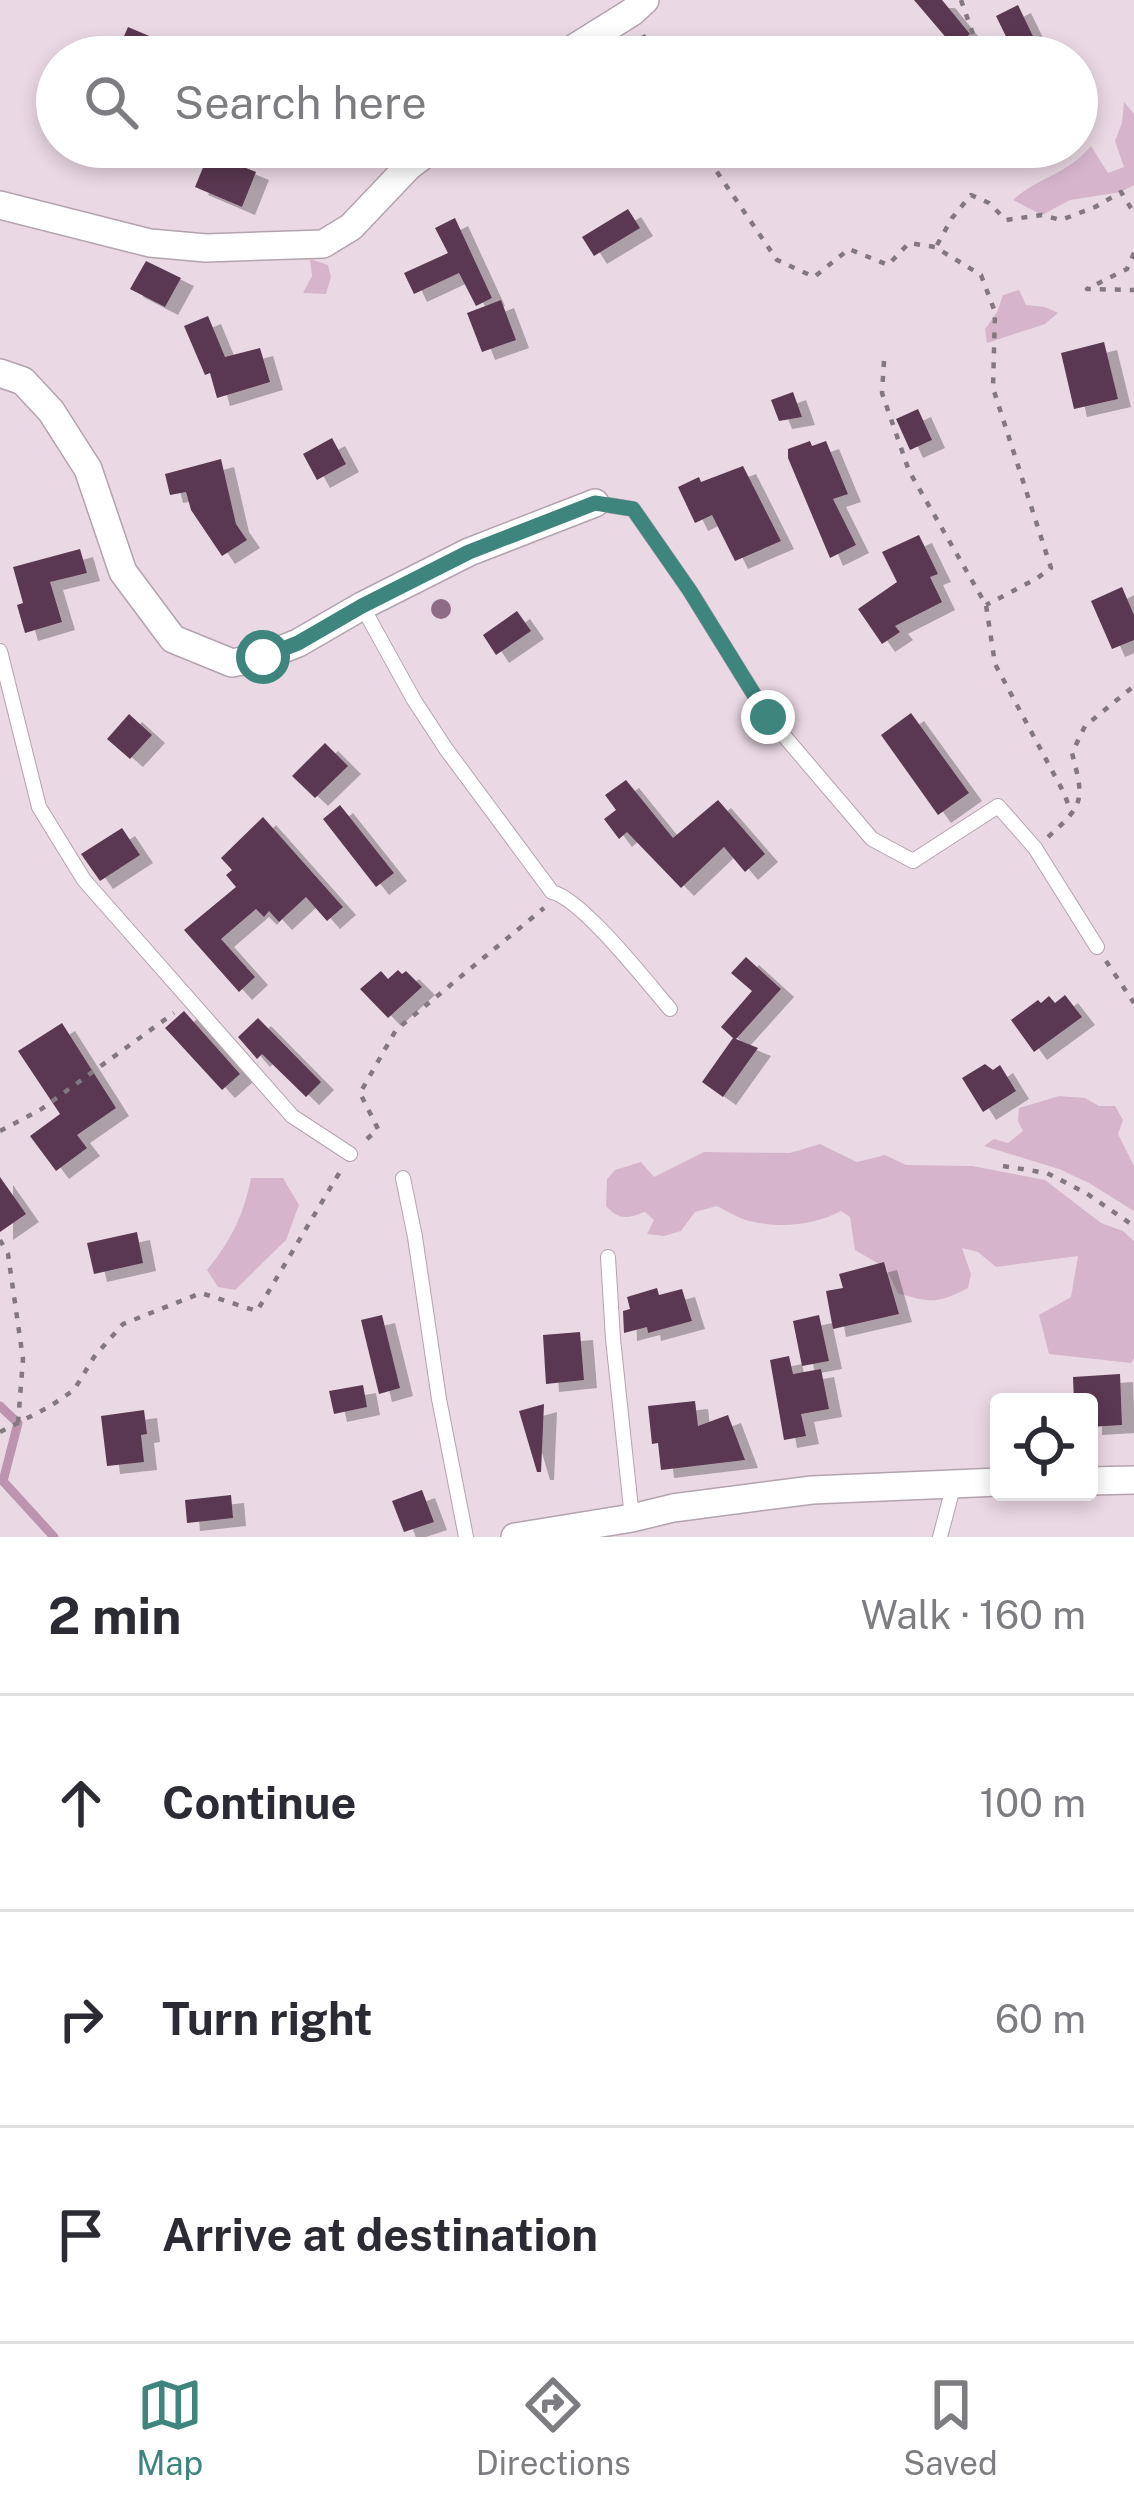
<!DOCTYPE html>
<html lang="en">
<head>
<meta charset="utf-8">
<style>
	:root { --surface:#fff; --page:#f2f2f3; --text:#2b2b33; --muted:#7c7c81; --line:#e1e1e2; --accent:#3e857e }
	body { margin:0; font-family:"Public Sans",sans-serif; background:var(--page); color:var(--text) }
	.controls { position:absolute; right:36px; bottom:36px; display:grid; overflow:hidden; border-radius:12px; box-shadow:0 6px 18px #0003 }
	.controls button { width:108px; height:108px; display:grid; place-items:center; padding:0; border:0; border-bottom:3px solid var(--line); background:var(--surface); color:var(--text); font:60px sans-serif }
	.stop { position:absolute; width:36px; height:36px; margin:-27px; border:9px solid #3e857e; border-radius:50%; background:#fff }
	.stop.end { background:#3e857e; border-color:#fff; box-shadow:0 3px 12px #0008 }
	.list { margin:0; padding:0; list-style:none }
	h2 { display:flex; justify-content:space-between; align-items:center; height:156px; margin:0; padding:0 48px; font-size:51px }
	h2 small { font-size:39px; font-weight:400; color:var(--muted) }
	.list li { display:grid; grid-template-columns:78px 1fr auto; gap:36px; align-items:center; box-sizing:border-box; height:216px; padding:0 48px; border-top:3px solid var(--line) }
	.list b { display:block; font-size:45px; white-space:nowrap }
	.list em { font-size:39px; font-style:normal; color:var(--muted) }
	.icon { flex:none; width:66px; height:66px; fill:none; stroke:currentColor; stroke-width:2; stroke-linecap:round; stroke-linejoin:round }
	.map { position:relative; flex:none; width:1134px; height:1537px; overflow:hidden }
	.search { position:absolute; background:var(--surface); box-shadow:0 6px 18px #0003; left:36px; right:36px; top:36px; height:132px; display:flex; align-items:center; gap:30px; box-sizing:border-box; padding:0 42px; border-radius:66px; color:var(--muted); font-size:45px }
	.sheet { height:804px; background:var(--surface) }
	nav { display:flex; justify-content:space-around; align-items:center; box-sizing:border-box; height:168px; border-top:3px solid var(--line); background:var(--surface); font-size:33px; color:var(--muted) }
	nav a { display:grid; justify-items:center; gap:6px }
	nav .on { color:var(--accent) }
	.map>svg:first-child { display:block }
	.green { fill:#d6b5cc }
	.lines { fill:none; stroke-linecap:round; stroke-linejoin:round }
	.stream { stroke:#bd94b0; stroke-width:9 }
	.building { fill:#5a3851; filter:url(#shadow) }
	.service-casing { stroke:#b3a3ae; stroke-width:16 }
	.minor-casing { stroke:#b3a3ae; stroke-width:30 }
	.path { stroke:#83787f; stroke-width:4.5; stroke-dasharray:6 9; stroke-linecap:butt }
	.service { stroke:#fff; stroke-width:14 }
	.minor { stroke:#fff; stroke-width:27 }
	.tree { fill:#8f6c86 }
	.route { stroke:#3e857e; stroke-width:15 }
</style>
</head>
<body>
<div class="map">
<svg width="1134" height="1537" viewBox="0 0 1134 1537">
	<defs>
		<filter id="shadow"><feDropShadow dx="13" dy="8" stdDeviation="0" flood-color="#0004"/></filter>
	</defs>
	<rect width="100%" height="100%" fill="#ead9e4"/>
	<g class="green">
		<path d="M1124 102 1134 114V185L1121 192 1070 200 1042 215 1013 200C1037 177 1066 176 1091 146L1108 173 1124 167 1115 141 1122 123Z"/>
		<path d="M310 259 328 265 331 277 326 294 303 293 312 276Z"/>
		<path d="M1019 290 1026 305 1045 307 1058 313 1045 324 987 343 985 329 997 312 1003 295Z"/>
		<path d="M1059 1096 1085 1098 1099 1106H1115L1123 1120 1118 1134 1134 1166V1211L1089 1183 1059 1169 984 1146 994 1139 1008 1143 1023 1131 1018 1121 1019 1108Z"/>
		<path d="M820 1144 857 1162 885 1155 906 1165 972 1166 1045 1180 1101 1223 1123 1231 1134 1241V1358L1131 1363 1049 1354 1039 1315 1071 1297 1078 1256 996 1267 978 1252 962 1248 971 1274 968 1288C937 1304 930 1303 898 1293L886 1268 855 1250 850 1217 841 1211C815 1225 783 1228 754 1222 741 1220 729 1212 717 1206L695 1212 681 1231 664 1236 647 1234 654 1220 645 1212C626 1219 619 1220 606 1206L607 1179 615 1170 641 1162 654 1177 704 1152 790 1153Z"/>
		<path d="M251 1178H283L299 1205 286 1240 235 1290 218 1287 207 1270C230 1242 244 1215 251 1178Z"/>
	</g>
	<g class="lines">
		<path class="stream" d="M0 1406 18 1423 3 1481 54 1537"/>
	</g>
	<g class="building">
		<path d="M914 0H942L970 34 954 47Z"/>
		<path d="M1018 5 1043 57H1016L996 16Z"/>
		<path d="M128 27 199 57H115Z"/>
		<path d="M209 153 256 172 242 207 195 187Z"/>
		<path d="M628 209 640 228 594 256 582 237Z"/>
		<path d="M455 218 492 298 476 306 459 273 414 294 404 273 448 253 435 228Z"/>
		<path d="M146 261 181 278 165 307 130 289Z"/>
		<path d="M501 300 516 340 482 352 467 313Z"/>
		<path d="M208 316 225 357 260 348 270 382 217 398 210 373 205 375 184 326Z"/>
		<path d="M1104 342 1118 399 1074 409 1061 353Z"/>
		<path d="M793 392 802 417 779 421 771 400Z"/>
		<path d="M918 409 932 440 910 450 896 419Z"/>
		<path d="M332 438 346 464 317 480 303 454Z"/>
		<path d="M810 441 812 446 826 441 848 494 833 499 856 545 830 558 788 458V449Z"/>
		<path d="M221 459 236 524 247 540 222 556 191 510 186 492 170 495 165 474Z"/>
		<path d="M743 466 781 541 735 561 712 515 695 523 678 487 699 477 701 482Z"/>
		<path d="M919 535 938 574 930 577 942 602 895 626 900 632 882 644 858 609 897 582 882 552Z"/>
		<path d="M80 549 87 573 50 582 62 622 25 633 17 605 23 603 13 567Z"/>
		<path d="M1122 587 1134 615V640L1112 649 1091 601Z"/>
		<path d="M517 611 531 631 496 655 483 635Z"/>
		<path d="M911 713 969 793 938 815 881 735Z"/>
		<path d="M129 714 152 735 130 759 107 739Z"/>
		<path d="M325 743 348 766 315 798 292 776Z"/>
		<path d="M626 780 673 838 718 800 765 854 745 872 724 847 681 888 627 832 619 839 604 819 616 810 605 795Z"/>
		<path d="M340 805 394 873 376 887 323 819Z"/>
		<path d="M263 817 343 907 327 921 306 897 279 922 269 911 264 917 256 909 221 939 255 977 239 992 184 930 236 887 226 875 232 870 221 858Z"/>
		<path d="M122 828 140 855 100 881 81 854Z"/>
		<path d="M746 957 781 989 736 1039 758 1048 723 1097 702 1082 733 1038 721 1027 752 991 731 973Z"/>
		<path d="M398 970 402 974 406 971 422 987 388 1018 360 989 381 971 388 979Z"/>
		<path d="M1065 995 1082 1017 1034 1052 1011 1020 1038 1000 1041 1003 1049 996 1055 1003Z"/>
		<path d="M184 1011 240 1074 222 1090 165 1028Z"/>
		<path d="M258 1018 321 1082 306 1097 262 1054 257 1059 238 1037Z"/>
		<path d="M62 1023 116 1108 77 1135 87 1148 56 1171 30 1136 60 1114 18 1051Z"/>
		<path d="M985 1064 993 1070 1000 1065 1016 1091 983 1112 962 1078Z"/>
		<path d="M0 1177 26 1214 0 1232Z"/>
		<path d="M137 1232 143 1263 94 1274 87 1243Z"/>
		<path d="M884 1262 899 1314 833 1329 826 1291 843 1288 839 1274Z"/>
		<path d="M657 1288 659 1295 682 1289 692 1321 648 1333 647 1327 624 1333 623 1311 630 1309 627 1297Z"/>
		<path d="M382 1315 400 1388 379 1394 361 1320Z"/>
		<path d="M819 1315 829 1361 802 1366 793 1321Z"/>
		<path d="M580 1332 584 1380 546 1384 543 1335Z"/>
		<path d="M789 1356 793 1374 821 1369 829 1409 801 1414 806 1436 784 1440 770 1360Z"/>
		<path d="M1120 1374 1122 1425 1089 1427V1402H1074L1073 1377Z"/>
		<path d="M363 1385 367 1407 334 1414 329 1391Z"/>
		<path d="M695 1401 698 1426 728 1415 745 1460 661 1470 658 1443 652 1444 648 1406Z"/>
		<path d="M544 1404 541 1472H537L519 1411Z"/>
		<path d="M144 1410 147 1434 141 1435 144 1462 107 1466 101 1416Z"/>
		<path d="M422 1490 434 1522 404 1532 392 1501Z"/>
		<path d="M231 1495 233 1518 187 1523 185 1500Z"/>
	</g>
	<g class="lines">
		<g class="service-casing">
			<g id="service">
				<path d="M595 503 633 509 690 591 768 717 872 839 913 861 998 806 1035 848 1097 947"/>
				<path d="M362 606 414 700 446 749 552 892C582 899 647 982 670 1009"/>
				<path d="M0 651 39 807 84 880 292 1116 350 1154"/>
				<path d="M403 1178 415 1237 439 1399 466 1537"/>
				<path d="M608 1257 613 1339 632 1518"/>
				<path d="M940 1537 954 1484"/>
			</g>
		</g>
		<g class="minor-casing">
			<g id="minor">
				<path d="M560 57 632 12 645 0"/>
				<path d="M0 205 150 243 206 248 323 244 351 227 409 166 434 147"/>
				<path d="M0 373 23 381 51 411 88 469 123 572 173 639 232 663 263 657 298 643 362 606 469 552 595 503"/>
				<path d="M1089 1481 1134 1480"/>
				<path d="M515 1537 632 1518 673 1508 812 1490 999 1482"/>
			</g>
		</g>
		<g class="path">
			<path d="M961 0 981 57"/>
			<path d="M643 35 654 57"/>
			<path d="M700 147 777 260 814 277 849 249 888 265 909 243 935 247 981 275 995 312 993 388 1051 568 1036 579 986 605"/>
			<path d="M1022 147 1030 169"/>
			<path d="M937 245 952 218 971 195 989 203 1006 220 1042 215 1061 220 1095 207 1121 192 1134 213"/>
			<path d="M1134 253 1127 269 1087 289 1134 290"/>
			<path d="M884 361 882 393 909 471 986 605 995 664 1064 793 1072 815"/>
			<path d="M1048 837C1085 804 1084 799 1072 753L1085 726 1134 686"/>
			<path d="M1106 961 1134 1003"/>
			<path d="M0 1131 40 1110 174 1013"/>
			<path d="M367 1139 378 1129 360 1093 396 1030 544 908"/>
			<path d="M1003 1166 1047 1173 1086 1193 1134 1226"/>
			<path d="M0 1240 8 1254 23 1359 18 1423"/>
			<path d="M0 1432 49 1407 74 1390 94 1357 123 1324 201 1293 257 1311 341 1170"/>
		</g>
		<use href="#service" class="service"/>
		<use href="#minor" class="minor"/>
	</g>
	<circle class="tree" cx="441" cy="609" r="10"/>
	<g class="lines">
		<path class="route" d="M263 657 298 643 362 606 469 552 595 503 633 509 690 591 768 717"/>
	</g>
</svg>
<div class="controls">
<button><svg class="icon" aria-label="locate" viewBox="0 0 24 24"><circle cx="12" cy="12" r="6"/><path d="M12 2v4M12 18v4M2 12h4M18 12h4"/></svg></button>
</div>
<div class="stop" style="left:263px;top:657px"></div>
<div class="stop end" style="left:768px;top:717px"></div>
<div class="search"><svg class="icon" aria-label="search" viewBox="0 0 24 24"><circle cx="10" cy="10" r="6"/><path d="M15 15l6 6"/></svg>Search here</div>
</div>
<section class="sheet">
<h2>2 min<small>Walk · 160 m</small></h2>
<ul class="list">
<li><svg class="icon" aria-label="ahead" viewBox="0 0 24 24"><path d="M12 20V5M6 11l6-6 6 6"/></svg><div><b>Continue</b></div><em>100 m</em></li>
<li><svg class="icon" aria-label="right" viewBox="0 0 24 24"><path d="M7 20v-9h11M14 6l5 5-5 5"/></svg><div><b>Turn right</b></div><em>60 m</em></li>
<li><svg class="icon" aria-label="arrive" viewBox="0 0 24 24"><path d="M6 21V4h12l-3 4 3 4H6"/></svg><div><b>Arrive at destination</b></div></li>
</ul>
</section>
<nav>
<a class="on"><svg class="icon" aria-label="map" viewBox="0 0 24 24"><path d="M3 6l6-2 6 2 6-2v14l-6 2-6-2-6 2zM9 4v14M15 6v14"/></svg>Map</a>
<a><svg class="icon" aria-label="directions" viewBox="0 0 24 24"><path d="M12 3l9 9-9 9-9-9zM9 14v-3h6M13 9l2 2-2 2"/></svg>Directions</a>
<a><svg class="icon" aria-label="saved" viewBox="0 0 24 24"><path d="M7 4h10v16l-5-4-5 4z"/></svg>Saved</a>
</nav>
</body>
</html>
